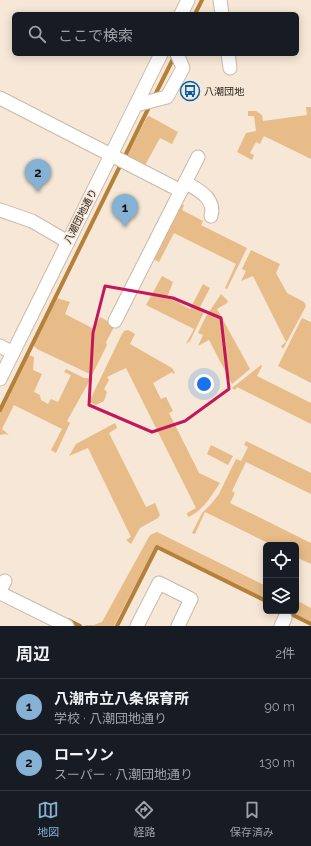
<!DOCTYPE html>
<html lang="ja">
<head>
<meta charset="utf-8">
<style>
	:root { --surface:#171b24; --page:#242831; --text:#f1f3f6; --muted:#9ea1a6; --line:#363941; --accent:#85b1d5 }
	body { margin:0; font-family:Raleway,"Noto Sans JP",sans-serif; background:var(--page); color:var(--text) }
	.controls { position:absolute; right:12px; bottom:12px; display:grid; overflow:hidden; border-radius:6px; box-shadow:0 2px 10px #0003 }
	.controls button { width:36px; height:36px; display:grid; place-items:center; padding:0; border:0; border-bottom:1px solid var(--line); background:var(--surface); color:var(--text); font:20px sans-serif }
	.you { position:absolute; left:204px; top:384px; width:14px; height:14px; margin:-10px; border:3px solid #fff; border-radius:50%; background:#1a73e8; box-shadow:0 0 0 6px #1a73e833 }
	.badge { display:grid; place-items:center; width:26px; height:26px; border-radius:50%; background:var(--accent); color:#111; font-size:13px; font-weight:700 }
	.pin { position:absolute; translate:-50% -33px; filter:drop-shadow(0 1px 2px #0008) }
	.pin::after { content:''; position:absolute; top:21px; width:14px; height:12px; background:inherit; clip-path:polygon(0 0,100% 0,50% 100%) }
	.list { margin:0; padding:0; list-style:none }
	h2 { display:flex; justify-content:space-between; align-items:center; height:52px; margin:0; padding:0 16px; font-size:17px }
	h2 small { font-size:13px; font-weight:400; color:var(--muted) }
	.list li { display:grid; grid-template-columns:26px 1fr auto; gap:12px; align-items:center; box-sizing:border-box; height:56px; padding:0 16px; border-top:1px solid var(--line) }
	.list b { display:block; font-size:15px; white-space:nowrap }
	.list p { margin:0; font-size:13px; white-space:nowrap; color:var(--muted) }
	.list em { font-size:13px; font-style:normal; color:var(--muted) }
	.icon { flex:none; width:22px; height:22px; fill:none; stroke:currentColor; stroke-width:2; stroke-linecap:round; stroke-linejoin:round }
	.map { position:relative; flex:none; width:311px; height:626px; overflow:hidden }
	.search { position:absolute; background:var(--surface); box-shadow:0 2px 10px #0003; left:12px; right:12px; top:12px; height:44px; display:flex; align-items:center; gap:10px; box-sizing:border-box; padding:0 14px; border-radius:6px; color:var(--muted); font-size:15px }
	.sheet { height:164px; background:var(--surface) }
	nav { display:flex; justify-content:space-around; align-items:center; box-sizing:border-box; height:56px; border-top:1px solid var(--line); background:var(--surface); font-size:11px; color:var(--muted) }
	nav a { display:grid; justify-items:center; gap:2px }
	nav .on { color:var(--accent) }
	.map>svg:first-child { display:block }
	.green { fill:#e7bc89 }
	.lines { fill:none; stroke-linecap:round; stroke-linejoin:round }
	.stream { stroke:#b4803a; stroke-width:4 }
	.minor-casing { stroke:#c8baa9; stroke-width:15 }
	.minor { stroke:#fff; stroke-width:13 }
	.marked { fill:none; stroke:#c2185b; stroke-width:3; stroke-linejoin:round }
	.labels { text-anchor:middle; stroke-width:3; stroke-linejoin:round; paint-order:stroke }
	.poi-label { font-size:10px; fill:#2b251f; stroke:#f6e7d6; text-anchor:start }
	.street-label { font-size:10px; fill:#2b251f; stroke:#f6e7d6 }
</style>
</head>
<body>
<div class="map">
<svg width="311" height="626" viewBox="0 0 311 626">
	<rect width="100%" height="100%" fill="#f6e7d6"/>
	<g class="green">
		<path d="M306 107H311V159L264 136 260 144 256 142 250 153 254 155 252 160 237 152 246 133 256 131 254 116H248V111H256L262 115 263 121 307 115Z"/>
		<path d="M149 116 178 132 172 144 160 138 143 169 126 158 147 117Z"/>
		<path d="M180 204 184 205 182 210 203 221 201 225 247 248 227 289 225 288 236 264 174 233 159 262 153 259Z"/>
		<path d="M251 250 280 264 276 273 287 293 304 302 306 306 283 349 281 346 286 342 253 276 241 281 246 271 242 269Z"/>
		<path d="M162 276 173 282 167 297 190 309 203 284 210 288 199 309 204 312 190 341 186 344 194 329 146 305Z"/>
		<path d="M221 294 228 301 227 303 217 309 250 369 232 384 209 340 198 346 203 335 198 333 205 318Z"/>
		<path d="M57 298 70 302 65 314 94 329 100 317 115 325 106 342 107 345 92 375 37 349 33 345Z"/>
		<path d="M302 318 311 322V383L278 366Z"/>
		<path d="M128 330 135 334 130 344 172 368 175 373 174 374 172 372 153 383 161 399 166 397 173 411 169 413 199 473 220 483C212 495 203 511 188 517L187 513 196 508 126 368 107 377 109 380 104 389 107 392 104 401 96 405 89 402 122 334 124 331Z"/>
		<path d="M28 355 34 357 33 370 42 374 34 392 40 395 41 400 48 404 51 399 58 402 71 375 64 372 66 369 84 378H91L67 421 70 423 56 453 51 450 62 429 14 405 2 429 9 435 5 434 0 435V412Z"/>
		<path d="M261 365 262 366 257 376 311 403V424L237 387 235 390 232 388Z"/>
		<path d="M115 423 117 428 109 433 146 507 155 503 160 515 158 518 140 528 131 544 126 540 131 537 88 448 69 456 76 444Z"/>
		<path d="M246 441 311 473V494L246 462 232 491 235 493 230 503 311 543V564L296 557V545H272L205 512 195 534 192 533 202 513 211 504 219 494 236 459 241 461 248 447 244 445Z"/>
		<path d="M211 445 233 456 228 465 207 454Z"/>
		<path d="M157 532 266 586V600L156 545 114 626H86L84 625H94L102 622 150 535Z"/>
		<path d="M296 600 311 608V622L288 611H296Z"/>
	</g>
	<g class="lines">
		<g class="stream">
			<path d="M195 14 202 0"/>
			<path d="M154 97 175 55"/>
			<path d="M0 410 150 105"/>
			<path d="M285 611 311 624"/>
			<path d="M68 620 80 626"/>
			<path d="M117 626 157 547 266 601"/>
		</g>
		<g class="minor-casing">
			<g id="minor">
				<path d="M220 0 222 14"/>
				<path d="M181 14 188 0"/>
				<path d="M228 54 230 68"/>
				<path d="M0 98 181 191"/>
				<path d="M136 105 167 97 183 68 177 54"/>
				<path d="M185 182C198 190 216 198 211 216"/>
				<path d="M0 210 32 221 68 242"/>
				<path d="M115 321 198 157"/>
				<path d="M0 346 13 353"/>
				<path d="M0 379 161 54"/>
				<path d="M0 590 5 581"/>
				<path d="M0 593 67 626"/>
				<path d="M137 626 159 583 191 599 178 626"/>
				<path d="M281 626 285 618"/>
			</g>
		</g>
		<use href="#minor" class="minor"/>
	</g>
	<path class="marked" d="M105 286 173 298 221 318 229 389 185 421 152 432 89 405 93 333Z"/>
	<defs>
		<g id="bus-ring" transform="scale(1)"><circle r="9.5" fill="#f6e7d6" stroke="#0160ad" stroke-width="1.5"/><path d="M-5-6H5V4H4V6H2V4H-2V6H-4V4H-5ZM-3.5-4V0h7V-4ZM-3.5 1.2v1.5H-2V1.2ZM2 1.2v1.5H3.5V1.2Z" fill="#0160ad"/></g>
	</defs>
	<g fill-rule="evenodd">
		<use href="#bus-ring" x="190" y="91"/>
	</g>
	<g class="labels">
		<g class="poi-label">
			<text x="204" y="95">八潮団地</text>
		</g>
		<g class="street-label">
			<text transform="translate(80 216) rotate(-63)" y="4">八潮団地通り</text>
		</g>
	</g>
</svg>
<div class="controls">
<button><svg class="icon" aria-label="locate" viewBox="0 0 24 24"><circle cx="12" cy="12" r="6"/><path d="M12 2v4M12 18v4M2 12h4M18 12h4"/></svg></button>
<button><svg class="icon" aria-label="layers" viewBox="0 0 24 24"><path d="M12 4l9 5-9 5-9-5zM3 14l9 5 9-5"/></svg></button>
</div>
<div class="you"></div>
<div class="pin badge" style="left:125px;top:227px">1</div>
<div class="pin badge" style="left:38px;top:192px">2</div>
<div class="search"><svg class="icon" aria-label="search" viewBox="0 0 24 24"><circle cx="10" cy="10" r="6"/><path d="M15 15l6 6"/></svg>ここで検索</div>
</div>
<section class="sheet">
<h2>周辺<small>2件</small></h2>
<ul class="list">
<li><span class="badge">1</span><div><b>八潮市立八条保育所</b><p>学校 · 八潮団地通り</p></div><em>90 m</em></li>
<li><span class="badge">2</span><div><b>ローソン</b><p>スーパー · 八潮団地通り</p></div><em>130 m</em></li>
</ul>
</section>
<nav>
<a class="on"><svg class="icon" aria-label="map" viewBox="0 0 24 24"><path d="M3 6l6-2 6 2 6-2v14l-6 2-6-2-6 2zM9 4v14M15 6v14"/></svg>地図</a>
<a><svg class="icon" aria-label="directions" viewBox="0 0 24 24"><path d="M12 3l9 9-9 9-9-9zM9 14v-3h6M13 9l2 2-2 2"/></svg>経路</a>
<a><svg class="icon" aria-label="saved" viewBox="0 0 24 24"><path d="M7 4h10v16l-5-4-5 4z"/></svg>保存済み</a>
</nav>
</body>
</html>
